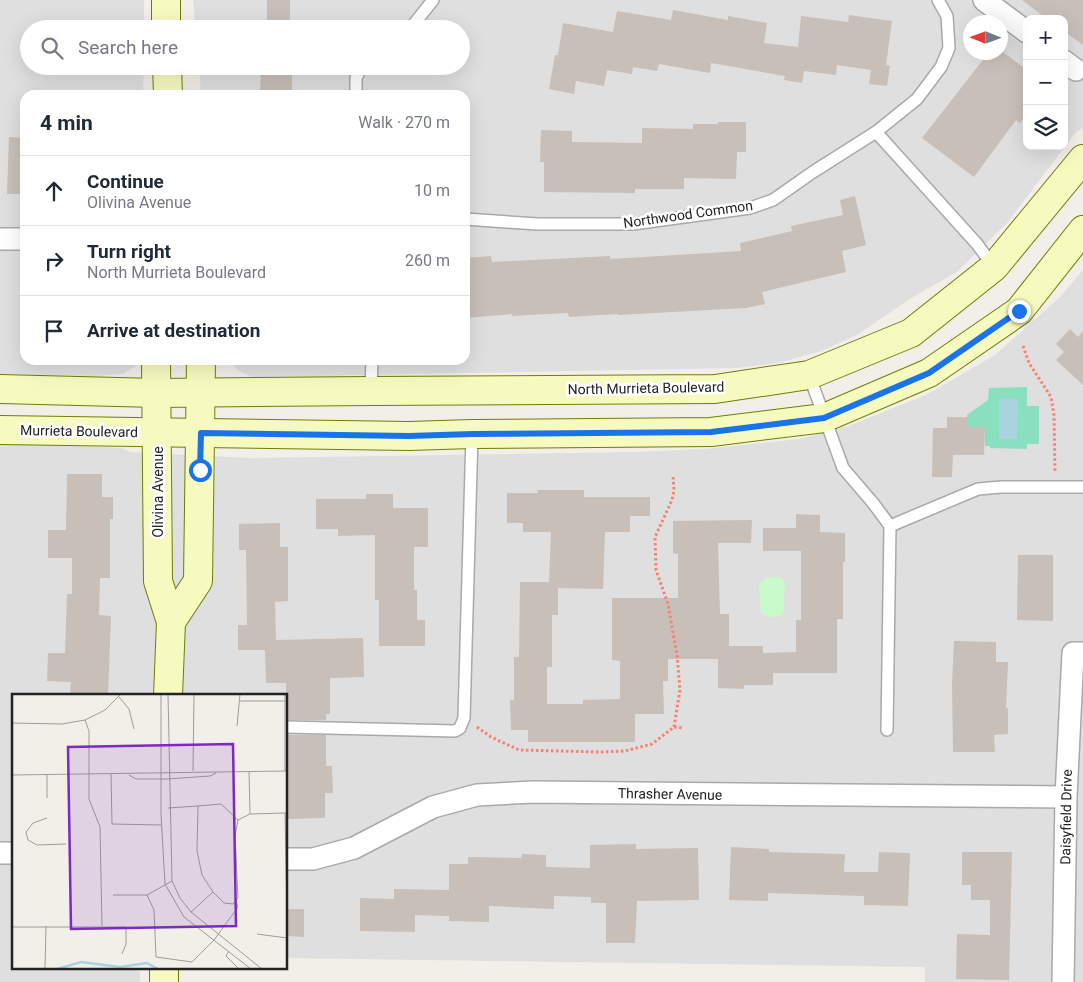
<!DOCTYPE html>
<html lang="en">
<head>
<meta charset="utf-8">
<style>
	:root { --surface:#fff; --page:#f2f2f3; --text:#1f2937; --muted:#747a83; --line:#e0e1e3 }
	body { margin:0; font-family:Roboto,sans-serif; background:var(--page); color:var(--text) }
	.controls { position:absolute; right:15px; top:15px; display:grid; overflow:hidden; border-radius:10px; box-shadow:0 5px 20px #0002 }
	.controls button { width:45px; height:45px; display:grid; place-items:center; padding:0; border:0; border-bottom:1px solid var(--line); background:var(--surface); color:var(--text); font:25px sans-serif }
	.compass { position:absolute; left:963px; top:15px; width:45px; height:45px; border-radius:50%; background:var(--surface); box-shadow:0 5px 20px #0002; rotate:271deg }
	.stop { position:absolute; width:15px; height:15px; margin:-11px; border:4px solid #1a73e8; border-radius:50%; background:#fff }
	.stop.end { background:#1a73e8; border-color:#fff; box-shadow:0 1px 5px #0008 }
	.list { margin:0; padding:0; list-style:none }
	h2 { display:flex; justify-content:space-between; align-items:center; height:65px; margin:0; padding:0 20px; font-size:21px }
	h2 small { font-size:16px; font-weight:400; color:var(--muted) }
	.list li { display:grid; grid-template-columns:32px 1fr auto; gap:15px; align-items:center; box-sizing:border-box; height:70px; padding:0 20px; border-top:1px solid var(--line) }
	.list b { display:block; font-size:19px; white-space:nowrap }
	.list p { margin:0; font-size:16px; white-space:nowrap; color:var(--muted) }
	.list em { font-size:16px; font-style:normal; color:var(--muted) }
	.icon { flex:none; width:28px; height:28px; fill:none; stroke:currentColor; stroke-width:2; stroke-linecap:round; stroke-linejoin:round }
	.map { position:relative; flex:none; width:1083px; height:982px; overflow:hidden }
	.search { position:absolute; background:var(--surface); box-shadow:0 5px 20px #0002; left:20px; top:20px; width:450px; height:55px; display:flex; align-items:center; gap:12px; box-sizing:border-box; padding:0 18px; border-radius:28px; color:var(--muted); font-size:19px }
	.panel { position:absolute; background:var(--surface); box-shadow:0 5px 20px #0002; left:20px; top:90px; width:450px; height:275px; border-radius:15px }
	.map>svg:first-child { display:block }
	.residential { fill:#e0dfdf; fill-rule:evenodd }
	.park { fill:#c8facc }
	.pitch { fill:#88e0be }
	.water { fill:#aad3df }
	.building { fill:#c7bfb8 }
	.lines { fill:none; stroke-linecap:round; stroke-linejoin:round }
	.lane-casing { stroke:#a9a9a9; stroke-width:14 }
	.street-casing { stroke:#a9a9a9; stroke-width:24 }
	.secondary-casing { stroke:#707d05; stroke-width:30 }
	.path { stroke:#fa8072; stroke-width:3; stroke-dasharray:2.5 2.5; stroke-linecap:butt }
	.lane { stroke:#fff; stroke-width:11 }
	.street { stroke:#fff; stroke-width:21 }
	.secondary { stroke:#f7fabf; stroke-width:28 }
	.route { stroke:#1a73e8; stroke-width:6 }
	.labels { text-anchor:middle; stroke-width:5; stroke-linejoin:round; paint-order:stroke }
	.street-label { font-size:14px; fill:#222; stroke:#fff }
	.inset-river { fill:none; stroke:#aad3df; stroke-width:2.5 }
	.inset-road { fill:none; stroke:#9f9d99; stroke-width:1 }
	.view { fill:#7b2cbf; fill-opacity:0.15; stroke:#7b2cbf; stroke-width:2.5 }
	.inset-edge { fill:none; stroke:#222; stroke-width:2.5 }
</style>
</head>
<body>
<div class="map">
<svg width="1083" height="982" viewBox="0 0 1083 982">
	<rect width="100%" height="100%" fill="#f2efe9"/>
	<g class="residential">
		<path d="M0 0H144V29H29V66H144L143 95H25V360H139L137 365 123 374 94 376 0 374Z"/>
		<path d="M193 0H1083V128L1076 132 1007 223 957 272 913 297 857 335 821 351 779 363 736 368 252 377 239 371 228 360H465V95H201L199 66H461V29H196ZM1027 19H1064V146H1027ZM970 22H1000V52H970Z"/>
		<path d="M1083 270V982H925V967L286 958V696H14V968H140V982H0V443L64 445 122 448 131 452 251 458 634 452 706 449 799 439 849 426 928 394 995 355 1060 297Z"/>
	</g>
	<path class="park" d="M780 577 785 582 783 614C777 618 767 618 761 613L759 584 766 578Z"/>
	<path class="pitch" d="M1027 387V406H1039V444H1027V449L990 448V446H985V427H968L967 415 988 400 989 388Z"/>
	<path class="water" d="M999 399H1018L1017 439H999Z"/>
	<g class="building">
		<rect x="267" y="0" width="23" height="29"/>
		<path d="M1022 0H1083V45L1064 31V19H1047Z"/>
		<path d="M673 10 728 20V16L767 23 764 43 798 47 801 16 848 22 849 15 892 21 886 65 890 66 887 86 869 84 871 70 837 65 836 75 804 71 802 83 784 80 785 76 711 63 710 73 659 64 657 71 633 67 632 74 607 70 604 86 576 81 574 94 549 89 555 55H558L563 23 613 32 617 11 671 20Z"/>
		<path d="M989 52H1003L1027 70V114L1020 123 1016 120 974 177 922 138Z"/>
		<path d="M261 66H292V95H260Z"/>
		<path d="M718 122H746V152H737L736 179 684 178V189H635V193L544 192V162H540L541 130 572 131V142L642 143V128L693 129V124H718Z"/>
		<path d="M9 137 25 138V194H7Z"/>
		<path d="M855 196 866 245 842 251 846 272 762 292 765 304 746 308 618 315V314L569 317 568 313 512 316V314L465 318V258L491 256 492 262 610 256V259L741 251 740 243 792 231 791 226 843 215 840 200Z"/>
		<path d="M1070 329 1078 337 1083 331V385L1056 360 1064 352 1056 344Z"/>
		<path d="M947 417H968V427H985L984 455H953L952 477H932L933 428H947Z"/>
		<path d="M67 474H102V497H113V519H110V578H100L99 615 111 616 108 696H70L71 682 47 681 48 653H65L67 594H72V558H48V530H66Z"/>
		<path d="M537 490H584V497H650V516H630V532H605L603 589 558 588V615H552V667H547V704H583V700L620 699V661L612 660V598H678V554L673 553V521L752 520 751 543H718L720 614H729V646H763V653L796 652V620H801V551H763V528H796V514L820 515V532L845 533V562H843V619H837V673H773V685H744V689L718 688V659H668V681H663L664 714H635V742H528V730H511L510 700H514V657H519L520 582H549L551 532H523V523H507V493H538Z"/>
		<path d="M366 494H393V508H428V547H414V590H417V620H425V646H379V600H375V535L338 536V529H316V499H366Z"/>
		<path d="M280 523V547H288V601L275 602 276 640 363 638 364 677 330 678V714H326V720H286V683H266L265 650H238V625H247L246 550H239V524Z"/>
		<path d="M1018 555H1053V621L1017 620Z"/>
		<path d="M954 641 996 642V662H1008L1006 708H1008V734L994 735 995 752H953L952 684Z"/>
		<path d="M286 735H326V766H332L333 793H325V818L286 819Z"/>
		<path d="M636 844V849L698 848 699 900 637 901 635 943H606V903H591V897L554 896V909L489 906V922L449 921V916L415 915V932L360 931V898L394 899V889L449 890V864H468V857L521 858 522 854 546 855V867L590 868V845Z"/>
		<path d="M731 847 769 849V852L845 854 844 872H878L879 852 910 853 908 906 864 905V896L768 893V901L729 900Z"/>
		<path d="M962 852H1012L1009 980 956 979 957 934 990 935V900H971V885H962Z"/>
		<path d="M286 909H304V937L286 936Z"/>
	</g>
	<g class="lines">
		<g class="lane-casing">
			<g id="lane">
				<path d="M410 29 433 0"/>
				<path d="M356 95V78L362 66"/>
				<path d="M876 132 977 244 994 267"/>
				<path d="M465 219 537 224H633L750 208 773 200 813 172 876 132 917 99 941 67 949 48 947 16 938 0"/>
				<path d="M809 375 843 468 873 503 890 526 887 730"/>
				<path d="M371 391 372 360"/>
				<path d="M890 526 978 489 1001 487H1083"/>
				<path d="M286 727 455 731 460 728 464 718 472 434"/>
			</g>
		</g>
		<g class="street-casing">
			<g id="street">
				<path d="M984 0 1027 32"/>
				<path d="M1064 61 1076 70"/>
				<path d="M0 239H25"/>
				<path d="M0 853H14"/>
				<path d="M286 859H313L354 848 433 807 477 795 533 792 1066 797"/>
				<path d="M1063 982 1066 797 1073 653H1083"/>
			</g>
		</g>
		<g class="secondary-casing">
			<g id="secondary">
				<path d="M166 29V0"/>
				<path d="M167 66 168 95"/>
				<path d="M156 360 158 581 171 622 168 696"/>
				<path d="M0 389 157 393 371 391 715 389 809 375 911 333 994 267 1083 159"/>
				<path d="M0 430 409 436 472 434 711 432 824 418 929 373 1019 311 1083 230"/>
				<path d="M171 622 198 581 201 360"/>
				<path d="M164 982V968"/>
			</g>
		</g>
		<g class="path">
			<path d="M1023 346 1029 363 1051 397 1054 415 1055 472"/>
			<path d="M673 477 674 490 672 500 655 537 656 570 668 604 677 655 680 690 674 727"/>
			<path d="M477 727 491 737 519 750 601 752 625 751 652 744 674 727 684 728"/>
		</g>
		<use href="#lane" class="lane"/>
		<use href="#street" class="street"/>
		<use href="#secondary" class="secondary"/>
	</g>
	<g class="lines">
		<path class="route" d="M200 470 201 433 409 436 472 434 711 432 824 418 929 373 1019 311"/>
	</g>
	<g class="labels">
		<g class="street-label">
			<text transform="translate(688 214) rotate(-8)" y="5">Northwood Common</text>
			<text transform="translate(646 388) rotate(-1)" y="5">North Murrieta Boulevard</text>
			<text transform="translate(79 431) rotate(1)" y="5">Murrieta Boulevard</text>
			<text transform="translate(158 492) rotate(-90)" y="5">Olivina Avenue</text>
			<text transform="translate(670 794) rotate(1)" y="5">Thrasher Avenue</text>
			<text transform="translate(1066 817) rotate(-89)" y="5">Daisyfield Drive</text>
		</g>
	</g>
	<g transform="translate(12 694)">
		<rect width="275" height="275" fill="#f2efe9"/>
		<path class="inset-river" d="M45 275 69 268 108 273 135 269 146 275"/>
		<path class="inset-road" d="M149 0V120L153 190 172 223 239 275M156 0 160 187 168 204 179 218 250 275M107 3 117 15 122 35M228 7H273M73 26 77 37V105L88 133 90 232M0 29 50 30 73 26 93 16 109 0M225 32 228 0M181 77 182 0M273 77V0M237 78 238 120M99 80 100 130 149 131M0 81 275 77M117 81 124 85H155L198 82 204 79M35 104V81M209 110 226 126 223 142 226 204 221 210 212 209 201 198 190 181 185 157 186 112ZM156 114 186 112M273 119 275 219M35 124 21 129 14 138 16 146 25 151 54 150M226 126 238 120 274 119M101 201H135L160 187M135 201 142 216 144 263 180 268 202 246 226 213 224 207M179 218 201 198M0 233H114V250L110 260M245 240 275 244M217 257 214 262 227 275M33 275 34 232"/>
		<path class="view" d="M221 50 224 232 59 235 56 53Z"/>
		<rect width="275" height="275" class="inset-edge"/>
	</g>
</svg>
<div class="controls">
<button>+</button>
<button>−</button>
<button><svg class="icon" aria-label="layers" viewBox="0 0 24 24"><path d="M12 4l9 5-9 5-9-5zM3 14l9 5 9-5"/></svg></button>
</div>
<svg class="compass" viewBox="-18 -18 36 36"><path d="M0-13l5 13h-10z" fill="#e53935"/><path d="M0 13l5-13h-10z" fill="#747a83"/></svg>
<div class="stop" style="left:200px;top:470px"></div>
<div class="stop end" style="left:1019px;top:311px"></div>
<div class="search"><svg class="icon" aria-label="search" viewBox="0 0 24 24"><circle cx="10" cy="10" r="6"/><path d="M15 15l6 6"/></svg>Search here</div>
<section class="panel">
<h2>4 min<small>Walk · 270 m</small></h2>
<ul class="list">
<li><svg class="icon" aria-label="ahead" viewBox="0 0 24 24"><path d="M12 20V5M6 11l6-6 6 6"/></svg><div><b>Continue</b><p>Olivina Avenue</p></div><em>10 m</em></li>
<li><svg class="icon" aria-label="right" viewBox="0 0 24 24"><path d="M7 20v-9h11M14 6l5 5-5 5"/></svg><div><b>Turn right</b><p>North Murrieta Boulevard</p></div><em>260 m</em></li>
<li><svg class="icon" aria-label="arrive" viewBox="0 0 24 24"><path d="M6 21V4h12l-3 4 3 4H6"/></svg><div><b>Arrive at destination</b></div></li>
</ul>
</section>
</div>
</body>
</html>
